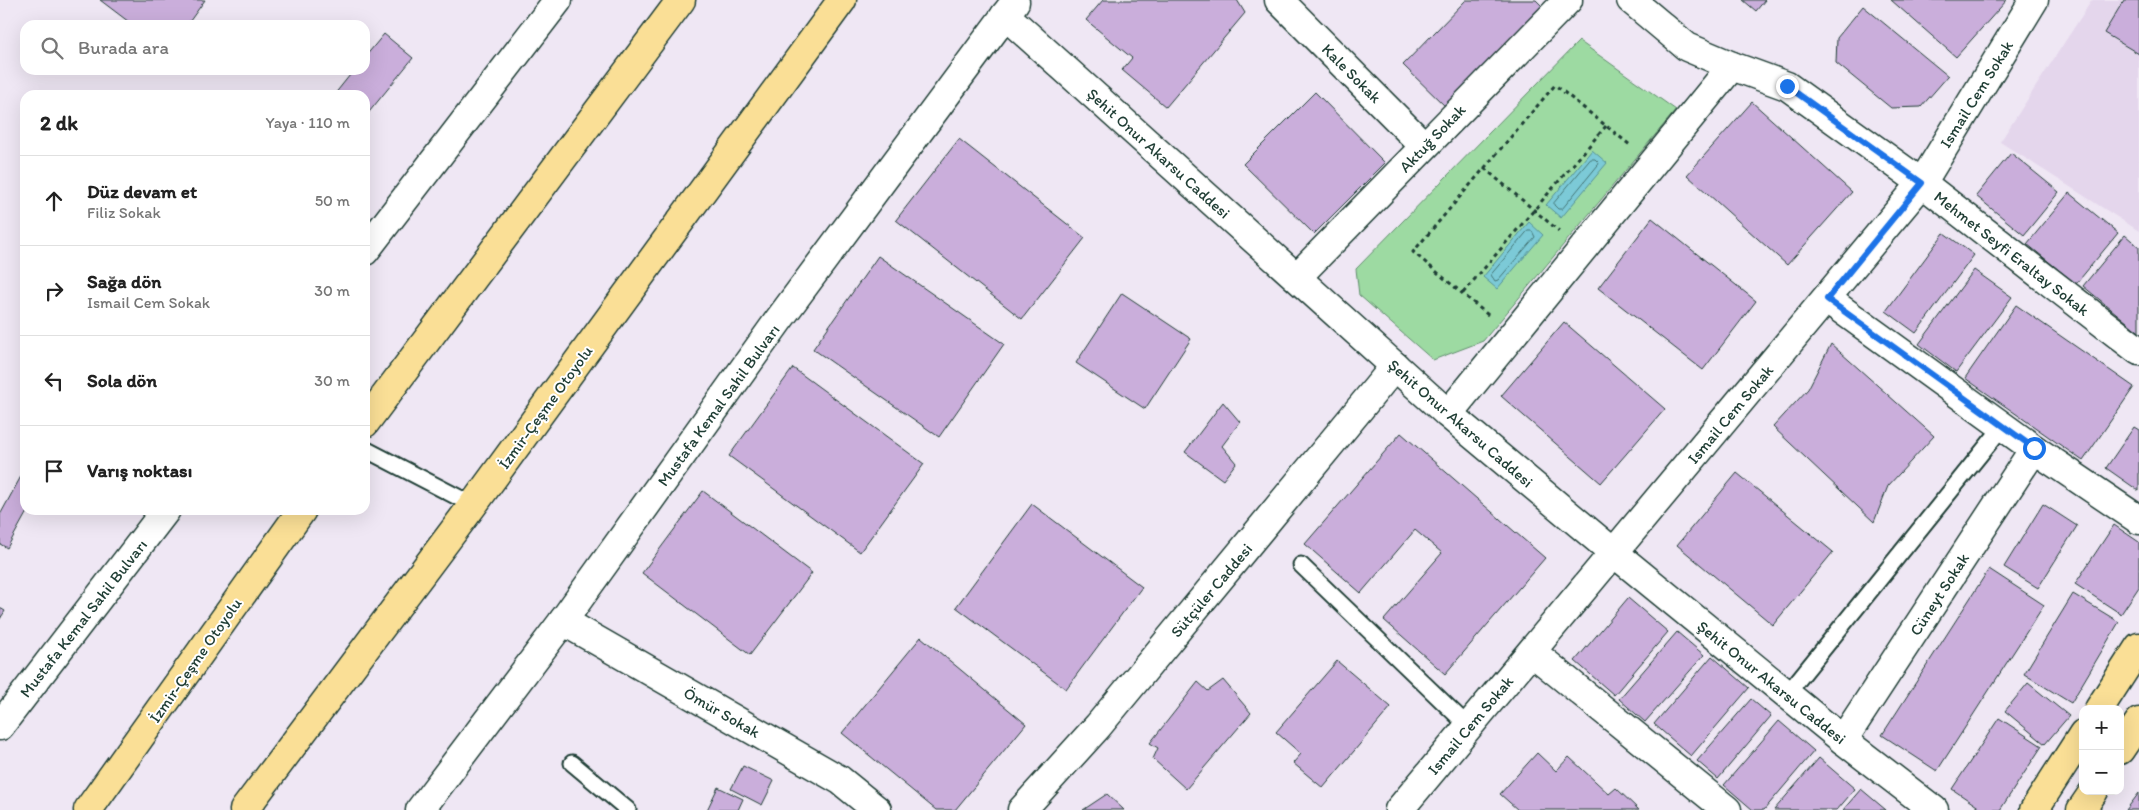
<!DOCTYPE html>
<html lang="tr">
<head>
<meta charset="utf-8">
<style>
	:root { --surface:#fff; --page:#f6f6f6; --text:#222; --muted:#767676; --line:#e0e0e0 }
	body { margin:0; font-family:Itim,sans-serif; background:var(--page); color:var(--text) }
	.controls { position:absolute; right:15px; bottom:15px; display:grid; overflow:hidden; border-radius:10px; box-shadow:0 5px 20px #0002 }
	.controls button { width:45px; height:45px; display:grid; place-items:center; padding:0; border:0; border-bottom:1px solid var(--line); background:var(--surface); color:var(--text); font:25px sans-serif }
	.stop { position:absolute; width:15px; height:15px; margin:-11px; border:4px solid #1a73e8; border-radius:50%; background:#fff }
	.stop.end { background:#1a73e8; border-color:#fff; box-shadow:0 1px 5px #0008 }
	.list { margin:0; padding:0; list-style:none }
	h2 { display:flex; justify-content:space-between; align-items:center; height:65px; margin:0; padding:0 20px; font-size:21px }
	h2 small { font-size:16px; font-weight:400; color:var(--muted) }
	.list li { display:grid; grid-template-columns:32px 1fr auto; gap:15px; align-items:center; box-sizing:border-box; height:90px; padding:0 20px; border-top:1px solid var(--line) }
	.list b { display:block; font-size:19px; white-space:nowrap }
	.list p { margin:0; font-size:16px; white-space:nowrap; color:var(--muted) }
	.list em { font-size:16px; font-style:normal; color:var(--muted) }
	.icon { flex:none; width:28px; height:28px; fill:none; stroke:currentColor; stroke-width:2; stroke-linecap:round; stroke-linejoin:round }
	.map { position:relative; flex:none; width:2139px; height:810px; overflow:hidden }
	.search { position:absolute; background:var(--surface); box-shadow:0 5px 20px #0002; left:20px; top:20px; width:350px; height:55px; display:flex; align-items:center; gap:12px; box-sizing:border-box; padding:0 18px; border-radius:15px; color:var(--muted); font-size:19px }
	.panel { position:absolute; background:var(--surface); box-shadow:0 5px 20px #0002; left:20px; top:90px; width:350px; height:425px; border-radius:15px }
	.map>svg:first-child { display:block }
	.built { fill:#e4d6ec }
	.green { fill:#9ddaa2; stroke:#5e8c6b }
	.water { fill:#7bcad7; stroke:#569296 }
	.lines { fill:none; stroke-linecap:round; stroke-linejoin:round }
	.shore { stroke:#447575; stroke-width:1 }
	.building { fill:#caaedb; stroke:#1f3d34 }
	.lane-casing { stroke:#1f3d34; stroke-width:19 }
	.street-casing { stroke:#1f3d34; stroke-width:31 }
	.secondary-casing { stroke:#1f3d34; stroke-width:31 }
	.primary-casing { stroke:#1f3d34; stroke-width:31 }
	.highway-casing { stroke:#1f3d34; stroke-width:31 }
	.path { stroke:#1f3d34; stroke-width:3; stroke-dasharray:4 4; stroke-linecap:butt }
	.lane { stroke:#fff; stroke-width:15 }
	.street { stroke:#fff; stroke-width:28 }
	.secondary { stroke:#fff; stroke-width:28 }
	.primary { stroke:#fadf96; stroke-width:28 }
	.highway { stroke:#fadf96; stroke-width:28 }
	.route { stroke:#1a73e8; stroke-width:6 }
	.labels { text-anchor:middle; stroke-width:4; stroke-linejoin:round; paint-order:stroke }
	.street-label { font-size:16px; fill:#1f3d34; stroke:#fff }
</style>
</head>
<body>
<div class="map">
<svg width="2139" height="810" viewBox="0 0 2139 810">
	<rect width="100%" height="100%" fill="#efe7f4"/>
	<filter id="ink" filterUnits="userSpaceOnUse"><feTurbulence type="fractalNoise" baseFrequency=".02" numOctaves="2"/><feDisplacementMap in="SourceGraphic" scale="10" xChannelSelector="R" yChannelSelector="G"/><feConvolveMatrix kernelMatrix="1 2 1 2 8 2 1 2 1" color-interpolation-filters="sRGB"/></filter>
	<g filter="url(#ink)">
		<path class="built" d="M2092 0H2139V231L2000 142Z"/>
		<path class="green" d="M1579 41 1676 110 1483 341 1433 360 1359 295 1356 269Z"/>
		<g class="water">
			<path d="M1592 150 1607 163 1561 218 1546 205Z"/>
			<path d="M1529 222 1543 235 1497 289 1483 277Z"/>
		</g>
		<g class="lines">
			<g class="shore">
				<path d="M1591 159H1595L1599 163 1598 165 1562 209H1558L1554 205V203Z"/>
				<path d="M1528 231H1532L1535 237 1498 280 1495 281 1491 275Z"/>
			</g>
		</g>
		<g class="building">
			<path d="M100 0H205L187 25H133Z"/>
			<path d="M1103 0H1237L1245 13 1166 107 1122 70 1132 58 1086 20Z"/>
			<path d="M1466 0H1536L1546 10 1449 110 1403 65Z"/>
			<path d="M1743 0H1765L1756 11Z"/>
			<path d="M1891 0H2007L1956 57Z"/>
			<path d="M2124 0H2139V54L2104 33Z"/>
			<path d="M1863 6 1948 76 1921 107 1891 108 1836 63 1837 38Z"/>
			<path d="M384 34 413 58 365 117V95H334L354 70H365V57Z"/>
			<path d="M1315 92 1385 163 1314 234 1243 164Z"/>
			<path d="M1752 102 1852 192 1787 265 1687 175Z"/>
			<path d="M959 139 1085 238 1022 319 896 220Z"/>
			<path d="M2011 153 2059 192 2024 235 1976 196Z"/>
			<path d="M2069 193 2118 233 2076 284 2027 244Z"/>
			<path d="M1652 218 1756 301 1703 370 1598 288Z"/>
			<path d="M1944 233 1974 255 1916 333 1886 311Z"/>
			<path d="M2125 235 2139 247V332L2083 286Z"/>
			<path d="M878 256 1004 344 939 437 813 349Z"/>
			<path d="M1974 270 2012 297 1956 372 1919 344Z"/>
			<path d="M1122 293 1191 339 1145 409 1076 363Z"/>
			<path d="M2016 305 2134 387 2083 461 1965 378Z"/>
			<path d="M1564 322 1665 409 1601 483 1501 396Z"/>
			<path d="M1831 344 1934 436 1888 486 1874 522 1773 427 1808 389Z"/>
			<path d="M793 368 924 464 860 552 729 456Z"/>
			<path d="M1223 402 1240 422 1222 446 1236 463 1223 480 1185 452Z"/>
			<path d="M2134 427 2139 430V491L2106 468Z"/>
			<path d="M1401 433 1545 558 1445 674 1384 620 1442 553 1415 530 1361 593 1305 544Z"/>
			<path d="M25 469V510H28L7 548 0 544V515Z"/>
			<path d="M1737 473 1833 552 1773 625 1677 545Z"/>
			<path d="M703 491 812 573 750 655 642 573Z"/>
			<path d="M1032 504 1142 587 1066 689 956 607Z"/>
			<path d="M2043 504 2077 526 2038 588 2004 567Z"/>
			<path d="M2114 525 2139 542V587L2121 614 2075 584Z"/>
			<path d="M1989 569 2044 605 1937 771 1882 735Z"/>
			<path d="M2073 594 2119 622 2071 703 2024 674Z"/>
			<path d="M1628 598 1668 632 1614 695 1575 661Z"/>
			<path d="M0 608 5 611 0 619Z"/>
			<path d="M1677 632 1704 655 1645 722 1619 699Z"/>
			<path d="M921 637 1026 724 955 810H936L842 733Z"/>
			<path d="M1712 656 1749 688 1691 756 1654 724Z"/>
			<path d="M1337 661 1391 707 1323 788 1293 763 1301 754 1276 732Z"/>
			<path d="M1223 680 1251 713 1186 789 1153 759 1158 748 1150 743 1198 682 1208 691Z"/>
			<path d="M2028 683 2069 716 2045 744 2005 711Z"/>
			<path d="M1751 699 1771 716 1718 779 1697 761Z"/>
			<path d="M1999 718 2042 746 2000 810H1983L1952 789Z"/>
			<path d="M1779 721 1814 751 1764 810H1753L1724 785Z"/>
			<path d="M1537 753 1556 771 1569 757 1609 794 1616 788 1639 810H1518L1500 794Z"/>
			<path d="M1819 758 1855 789 1837 810H1774Z"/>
			<path d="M743 766 774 781 762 805 731 789Z"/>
			<path d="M718 787 743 799 738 810H707Z"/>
			<path d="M1861 789 1886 810H1843Z"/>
			<path d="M2139 793V810H2126Z"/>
			<path d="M1107 794 1124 810H1083Z"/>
		</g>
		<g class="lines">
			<g class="lane-casing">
				<g id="lane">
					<path d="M365 449 473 505"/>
					<path d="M1301 565 1469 727"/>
					<path d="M1787 694 2003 426"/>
					<path d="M572 763 628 810"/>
				</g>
			</g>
			<g class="street-casing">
				<g id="street">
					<path d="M1279 0 1424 146"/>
					<path d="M1631 0 1687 47 1732 66"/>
					<path d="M1297 277 1568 0"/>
					<path d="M1827 299 2034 449 2139 520"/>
					<path d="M1448 414 1732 66 1787 86 1922 183 2139 351"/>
					<path d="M563 621 840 780 877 810"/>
					<path d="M1532 652 1727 810"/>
					<path d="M1843 740 2034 449"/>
					<path d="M1399 810 1922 183 2034 0"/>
				</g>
			</g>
			<g class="secondary-casing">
				<g id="secondary">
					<path d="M1005 15 1448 414 1613 552 1843 740 1934 810"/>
					<path d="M365 251 558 0"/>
					<path d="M0 726 166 510"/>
					<path d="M420 810 563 621 778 321 1015 2"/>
					<path d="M1022 810 1098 726 1395 366"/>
				</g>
			</g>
			<g class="primary-casing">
				<g id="primary">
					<path d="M2099 709 2139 647"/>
					<path d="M2120 750 2139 722"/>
					<path d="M2034 810 2083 734"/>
					<path d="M2081 810 2094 791"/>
				</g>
			</g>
			<g class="highway-casing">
				<g id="highway">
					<path d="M365 423 681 0"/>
					<path d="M88 810 302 510"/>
					<path d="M244 810 473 505 842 0"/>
				</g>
			</g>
			<g class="path">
				<path d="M1484 168 1559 231"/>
				<path d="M1463 293 1606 126"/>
				<path d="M1488 315 1413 252 1555 85 1630 145"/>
			</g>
			<use href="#lane" class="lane"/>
			<use href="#street" class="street"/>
			<use href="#secondary" class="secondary"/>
			<use href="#primary" class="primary"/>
			<use href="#highway" class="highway"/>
		</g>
	</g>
	<g class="lines" filter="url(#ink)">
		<path class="route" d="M1787 86 1922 183 1827 299 2034 448"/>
	</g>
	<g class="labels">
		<g class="street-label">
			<text transform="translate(1352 73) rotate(45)" y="6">Kale Sokak</text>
			<text transform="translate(1976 94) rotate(-58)" y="6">Ismail Cem Sokak</text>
			<text transform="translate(1432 138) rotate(-46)" y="6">Aktuğ Sokak</text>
			<text transform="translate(1159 153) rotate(42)" y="6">Şehit Onur Akarsu Caddesi</text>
			<text transform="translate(2012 253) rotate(38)" y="6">Mehmet Seyfi Eraltay Sokak</text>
			<text transform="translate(718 405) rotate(-54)" y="6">Mustafa Kemal Sahil Bulvarı</text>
			<text transform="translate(545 407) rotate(-54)" y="6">İzmir-Çeşme Otoyolu</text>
			<text transform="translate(1730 414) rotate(-50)" y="6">Ismail Cem Sokak</text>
			<text transform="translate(1461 423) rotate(41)" y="6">Şehit Onur Akarsu Caddesi</text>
			<text transform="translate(1211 590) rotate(-50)" y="6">Sütçüler Caddesi</text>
			<text transform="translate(1939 594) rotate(-57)" y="6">Cüneyt Sokak</text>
			<text transform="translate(83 618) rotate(-52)" y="6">Mustafa Kemal Sahil Bulvarı</text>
			<text transform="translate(195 660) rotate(-55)" y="6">İzmir-Çeşme Otoyolu</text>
			<text transform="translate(1772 682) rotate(39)" y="6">Şehit Onur Akarsu Caddesi</text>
			<text transform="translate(722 712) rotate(30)" y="6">Ömür Sokak</text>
			<text transform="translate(1470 725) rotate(-50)" y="6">Ismail Cem Sokak</text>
		</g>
	</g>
</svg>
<div class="controls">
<button>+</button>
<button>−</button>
</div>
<div class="stop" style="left:2034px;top:448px"></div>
<div class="stop end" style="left:1787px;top:86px"></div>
<div class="search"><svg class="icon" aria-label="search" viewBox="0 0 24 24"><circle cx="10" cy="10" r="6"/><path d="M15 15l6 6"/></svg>Burada ara</div>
<section class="panel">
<h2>2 dk<small>Yaya · 110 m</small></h2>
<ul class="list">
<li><svg class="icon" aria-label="ahead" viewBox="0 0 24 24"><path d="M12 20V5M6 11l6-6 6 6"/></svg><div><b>Düz devam et</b><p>Filiz Sokak</p></div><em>50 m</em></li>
<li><svg class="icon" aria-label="right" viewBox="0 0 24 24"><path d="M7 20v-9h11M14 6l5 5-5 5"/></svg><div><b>Sağa dön</b><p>Ismail Cem Sokak</p></div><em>30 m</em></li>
<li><svg class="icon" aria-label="left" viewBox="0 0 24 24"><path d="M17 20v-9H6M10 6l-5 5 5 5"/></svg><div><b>Sola dön</b></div><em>30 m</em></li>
<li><svg class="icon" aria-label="arrive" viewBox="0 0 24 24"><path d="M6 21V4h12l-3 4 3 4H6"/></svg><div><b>Varış noktası</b></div></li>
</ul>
</section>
</div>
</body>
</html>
